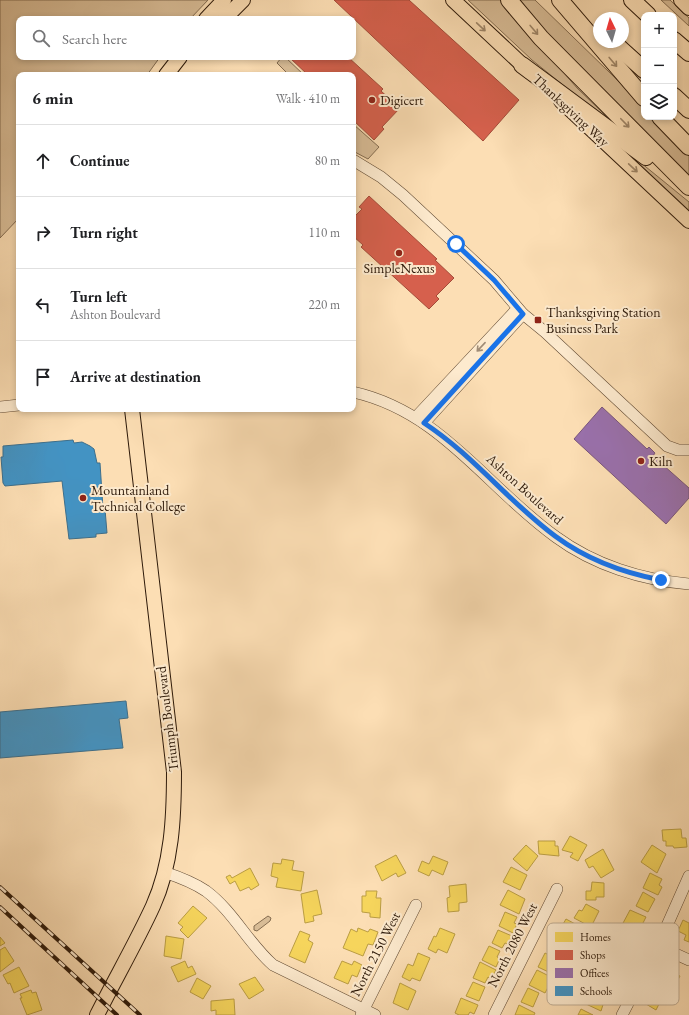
<!DOCTYPE html>
<html lang="en">
<head>
<meta charset="utf-8">
<style>
	:root { --surface:#fff; --page:#f2f2f2; --text:#202124; --muted:#757577; --line:#e0e0e0 }
	body { margin:0; font-family:"EB Garamond",serif; background:var(--page); color:var(--text) }
	.controls { position:absolute; right:12px; top:12px; display:grid; overflow:hidden; border-radius:8px; box-shadow:0 2px 6px #0003 }
	.controls button { width:36px; height:36px; display:grid; place-items:center; padding:0; border:0; border-bottom:1px solid var(--line); background:var(--surface); color:var(--text); font:20px sans-serif }
	.compass { position:absolute; left:593px; top:12px; width:36px; height:36px; border-radius:50%; background:var(--surface); box-shadow:0 2px 6px #0003; rotate:355deg }
	.stop { position:absolute; width:12px; height:12px; margin:-9px; border:3px solid #1a73e8; border-radius:50%; background:#fff }
	.stop.end { background:#1a73e8; border-color:#fff; box-shadow:0 1px 4px #0008 }
	.list { margin:0; padding:0; list-style:none }
	h2 { display:flex; justify-content:space-between; align-items:center; height:52px; margin:0; padding:0 16px; font-size:17px }
	h2 small { font-size:13px; font-weight:400; color:var(--muted) }
	.list li { display:grid; grid-template-columns:26px 1fr auto; gap:12px; align-items:center; box-sizing:border-box; height:72px; padding:0 16px; border-top:1px solid var(--line) }
	.list b { display:block; font-size:15px; white-space:nowrap }
	.list p { margin:0; font-size:13px; white-space:nowrap; color:var(--muted) }
	.list em { font-size:13px; font-style:normal; color:var(--muted) }
	.icon { flex:none; width:22px; height:22px; fill:none; stroke:currentColor; stroke-width:2; stroke-linecap:round; stroke-linejoin:round }
	.map { position:relative; flex:none; width:689px; height:1015px; overflow:hidden }
	.search { position:absolute; background:var(--surface); box-shadow:0 2px 6px #0003; left:16px; top:16px; width:340px; height:44px; display:flex; align-items:center; gap:10px; box-sizing:border-box; padding:0 14px; border-radius:8px; color:var(--muted); font-size:15px }
	.panel { position:absolute; background:var(--surface); box-shadow:0 2px 6px #0003; left:16px; top:72px; width:340px; height:340px; border-radius:8px }
	.map>svg:first-child { display:block }
	.green { fill:#d9bd97; stroke:#846c50 }
	.homes { fill:#f6d55c; stroke:#ba9d43 }
	.shops { fill:#d6604d; stroke:#a44b39 }
	.offices { fill:#9970ab; stroke:#79567b }
	.schools { fill:#4393c3; stroke:#3d6f8c }
	.lines { fill:none; stroke-linecap:round; stroke-linejoin:round }
	.minor-casing { stroke:#624b34; stroke-width:12 }
	.major-casing { stroke:#2e1a0a; stroke-width:16 }
	.highway-casing { stroke:#2e1a0a; stroke-width:18 }
	.minor { stroke:#fdeace; stroke-width:11 }
	.major { stroke:#fcdeb4; stroke-width:14 }
	.highway { stroke:#fcdeb4; stroke-width:16 }
	.rail-casing { stroke:#2e1a0a; stroke-width:4 }
	.rail { stroke:#fdeace; stroke-width:2.5; stroke-dasharray:8; stroke-linecap:butt }
	.oneway { stroke:#9f8668 }
	.oneway2 { stroke:#a08c76 }
	.route { stroke:#1a73e8; stroke-width:5 }
	.poi-dot { fill:#8f2418; stroke:#fdeace; stroke-width:1.5 }
	.labels { text-anchor:middle; stroke-width:4; stroke-linejoin:round; paint-order:stroke }
	.poi-label { font-size:14px; fill:#2e1a0a; stroke:#fdeace; text-anchor:start }
	.street-label { font-size:14px; fill:#2e1a0a; stroke:#fdeace }
	.key { fill:#fdeace; stroke:#bfac93; stroke-width:1 }
	.key-label { font-size:11px; fill:#2e1a0a }
</style>
</head>
<body>
<div class="map">
<svg width="689" height="1015" viewBox="0 0 689 1015">
	<rect width="100%" height="100%" fill="#fcdeb4"/>
	<filter id="stains"><feTurbulence type="fractalNoise" baseFrequency=".005" numOctaves="4"/><feColorMatrix values="0 0 0 0 .2 0 0 0 0 .09 0 0 0 0 .02 0 0 0 .5 -.17"/></filter>
	<radialGradient id="worn" r=".72"><stop offset=".6" stop-color="#630" stop-opacity="0"/><stop offset="1" stop-color="#630" stop-opacity=".3"/></radialGradient>
	<g class="green">
		<path d="M0 0H208L190 19H19V57H160L147 75H19V218L0 238Z"/>
		<path d="M468 0H501L577 88 631 140 532 60Z"/>
		<path d="M516 0H535L644 106V117H655L689 153V178L607 102Z"/>
		<path d="M661 0H670L689 18V26Z"/>
		<path d="M282 57H285L304 75H289L277 63Z"/>
		<path d="M353 124 379 147 368 159 353 151Z"/>
		<path d="M608 136 689 202V213Z"/>
		<path d="M268 916 271 918 270 921 257 931 254 930V926Z"/>
	</g>
	<g class="homes">
		<path d="M681 829 682 838H686L687 847 674 848 673 846H666V841H663L662 830Z"/>
		<path d="M570 836 587 845 578 861 570 857 573 853 562 850Z"/>
		<path d="M538 841H555V846H558L559 856 539 854Z"/>
		<path d="M526 845 538 856 527 871 513 859Z"/>
		<path d="M652 845 666 854 657 873 641 862Z"/>
		<path d="M603 849 614 870 601 878 593 866 589 868 585 860Z"/>
		<path d="M396 855 406 873 398 877 396 873 382 881 375 866Z"/>
		<path d="M433 856 448 862 443 875 432 870 429 876 418 871 422 861 429 864Z"/>
		<path d="M282 859 294 861 292 870 304 872 301 891 276 887 278 878 271 876 273 863 281 864Z"/>
		<path d="M511 867 527 875 520 890 503 882Z"/>
		<path d="M250 868 259 885 251 890 249 887 240 891 235 881 230 884 226 877 230 875 232 878Z"/>
		<path d="M650 873 662 879 659 885 662 887 658 895 643 888Z"/>
		<path d="M592 882 604 883V897H596V900H586V891H591Z"/>
		<path d="M466 884 467 902 459 903V911L448 912 447 898 450 897 449 886Z"/>
		<path d="M317 890 322 914 313 916 314 921 305 923 301 894Z"/>
		<path d="M508 890 525 899 519 914 500 905Z"/>
		<path d="M366 891H377L376 898H381L380 918 370 917V913L362 912V896H366Z"/>
		<path d="M643 892 655 899 648 912 636 906Z"/>
		<path d="M586 904 599 911 591 927 574 918 579 910 582 911Z"/>
		<path d="M193 906 207 918 188 938 180 930 183 927 178 923Z"/>
		<path d="M630 910 646 917 638 933 622 925Z"/>
		<path d="M505 912 517 917 514 923 517 924 513 933 499 926Z"/>
		<path d="M566 919 577 925 569 939 558 933Z"/>
		<path d="M683 920 689 923V942L684 940 686 935 678 931Z"/>
		<path d="M358 928 368 932 370 929 378 932 373 945 368 944 363 956 343 948 351 929 357 932Z"/>
		<path d="M440 928 455 934 447 953 438 949 436 953 428 949 434 936 436 937Z"/>
		<path d="M498 930 512 936 508 944 505 943 502 948 492 943Z"/>
		<path d="M300 931 310 935 308 940 313 943 305 963 289 956Z"/>
		<path d="M166 936 184 939 181 959 164 956Z"/>
		<path d="M0 937 5 943 0 946Z"/>
		<path d="M489 946 500 951 497 957 500 958 496 967 482 960Z"/>
		<path d="M5 947 14 961 0 972V950Z"/>
		<path d="M418 953 430 958 420 981 412 978 410 981 402 977 408 964 413 966Z"/>
		<path d="M545 953 564 962 557 976 538 967Z"/>
		<path d="M185 961 188 968 192 966 196 974 178 982 171 967Z"/>
		<path d="M342 961 352 965 354 961 362 965 357 977 352 975 348 984 334 978Z"/>
		<path d="M480 962 496 970 491 979 488 977 485 983 473 978Z"/>
		<path d="M19 967 29 986 14 993 10 983 8 984 3 975Z"/>
		<path d="M664 968 680 976 672 991 656 983Z"/>
		<path d="M537 970 553 978 545 993 529 985Z"/>
		<path d="M255 977 264 990 249 999 239 984Z"/>
		<path d="M197 978 211 986 203 999 190 992Z"/>
		<path d="M473 982 485 987 479 1001 466 996Z"/>
		<path d="M400 983 416 991 408 1010 393 1003Z"/>
		<path d="M528 988 539 993 533 1007 521 1002Z"/>
		<path d="M593 989 606 995 601 1011 586 1004Z"/>
		<path d="M31 990 32 993 36 992 42 1010 27 1015 20 998H22L20 994Z"/>
		<path d="M652 991 663 996 656 1010 646 1004Z"/>
		<path d="M461 998 478 1005 474 1014 470 1012 468 1015H459L455 1013Z"/>
		<path d="M234 999 235 1015H216V1010L211 1011V1001Z"/>
		<path d="M519 1005 535 1013 534 1015H515Z"/>
		<path d="M581 1009 593 1015H578Z"/>
	</g>
	<g class="shops">
		<path d="M334 0H409L519 100 483 141Z"/>
		<path d="M291 57H348L383 89 381 91 400 108 382 127 384 129 374 140 353 120V75H308L290 58Z"/>
		<path d="M369 196 437 259 435 260 454 278 436 296 439 299 429 309 361 247 363 245 353 236V218L362 209 359 207Z"/>
	</g>
	<path class="offices" d="M602 407 647 449 649 447 655 453 653 456 689 488V498L666 524 574 439Z"/>
	<g class="schools">
		<path d="M73 440 74 443 82 442 90 446 94 449 97 463H100L103 509H105L107 533 96 534V537L69 539 62 481 5 486 3 483 1 457H3V446Z"/>
		<path d="M126 701 128 718 119 719 123 748 0 758V712Z"/>
	</g>
	<g class="lines">
		<g class="minor-casing">
			<g id="minor">
				<path d="M353 160 381 177 403 195 494 280 523 314 545 332 667 446 678 450H689"/>
				<path d="M353 392C442 412 486 487 556 537 594 565 642 580 689 584"/>
				<path d="M0 407 19 405"/>
				<path d="M416 417 517 309"/>
				<path d="M424 423 523 314"/>
				<path d="M164 872C179 877 193 882 206 891 233 911 248 943 273 965L375 1015"/>
				<path d="M658 946 689 960"/>
				<path d="M361 1015 416 905"/>
				<path d="M494 1015 557 889"/>
				<path d="M622 1015 658 946 689 876"/>
			</g>
		</g>
		<g class="major-casing">
			<g id="major">
				<path d="M453 0 530 72"/>
				<path d="M681 0 689 8"/>
				<path d="M206 19 224 0"/>
				<path d="M224 19 243 0"/>
				<path d="M166 75 180 57"/>
				<path d="M561 101 689 221"/>
				<path d="M97 1015C115 979 136 943 153 906 172 864 174 817 174 772L132 409"/>
			</g>
		</g>
		<g class="highway-casing">
			<g id="highway">
				<path d="M509 0 541 38 689 187"/>
				<path d="M560 0 644 98"/>
				<path d="M632 0 648 15"/>
				<path d="M674 40 689 53"/>
				<path d="M613 42 644 70"/>
				<path d="M522 65 646 157"/>
				<path d="M674 96 689 110"/>
				<path d="M660 117 689 147"/>
			</g>
		</g>
		<use href="#minor" class="minor"/>
		<use href="#major" class="major"/>
		<use href="#highway" class="highway"/>
		<g class="rail-casing">
			<g id="rail">
				<path d="M0 887 140 1015"/>
				<path d="M0 907 117 1015"/>
			</g>
		</g>
		<use href="#rail" class="rail"/>
	</g>
	<defs><path id="oneway-shaft" d="M-6 0H5M1.5-3L5.5 0L1.5 3" fill="none" stroke-width="1.6" stroke-linecap="round" stroke-linejoin="round"/></defs>
	<g class="oneway">
		<use href="#oneway-shaft" transform="translate(481 27) rotate(43)"/>
		<use href="#oneway-shaft" transform="translate(534 30) rotate(50)"/>
		<use href="#oneway-shaft" transform="translate(613 62) rotate(50)"/>
		<use href="#oneway-shaft" transform="translate(625 123) rotate(46)"/>
		<use href="#oneway-shaft" transform="translate(633 168) rotate(43)"/>
	</g>
	<use class="oneway2" href="#oneway-shaft" transform="translate(481 347) rotate(133)"/>
	<g class="lines">
		<path class="route" d="M456 244 494 280 523 314 424 423C473 455 509 502 555 536 586 559 624 573 661 580"/>
	</g>
	<g class="poi-dot">
		<circle cx="372" cy="100" r="4"/>
		<circle cx="399" cy="253" r="4"/>
		<rect x="534" y="316" width="8" height="8" rx="2"/>
		<circle cx="641" cy="461" r="4"/>
		<circle cx="83" cy="498" r="4"/>
	</g>
	<g class="labels">
		<g class="poi-label">
			<text x="380" y="105">Digicert</text>
			<text x="399" y="273" text-anchor="middle">SimpleNexus</text>
			<text x="546" y="317">Thanksgiving Station<tspan x="546" dy="16">Business Park</tspan></text>
			<text x="649" y="466">Kiln</text>
			<text x="91" y="495">Mountainland<tspan x="91" dy="16">Technical College</tspan></text>
		</g>
		<g class="street-label">
			<text transform="translate(571 110) rotate(43)" y="5">Thanksgiving Way</text>
			<text transform="translate(525 489) rotate(42)" y="5">Ashton Boulevard</text>
			<text transform="translate(167 719) rotate(-97)" y="5">Triumph Boulevard</text>
			<text transform="translate(512 945) rotate(-63)" y="5">North 2080 West</text>
			<text transform="translate(375 954) rotate(-63)" y="5">North 2150 West</text>
		</g>
	</g>
	<rect x="547" y="923" width="132" height="82" rx="6" class="key"/>
	<rect x="555" y="932" width="18" height="10" fill="#f6d55c"/>
	<rect x="555" y="950" width="18" height="10" fill="#d6604d"/>
	<rect x="555" y="968" width="18" height="10" fill="#9970ab"/>
	<rect x="555" y="986" width="18" height="10" fill="#4393c3"/>
	<g class="key-label">
		<text x="580" y="941">Homes</text>
		<text x="580" y="959">Shops</text>
		<text x="580" y="977">Offices</text>
		<text x="580" y="995">Schools</text>
	</g>
	<rect width="100%" height="100%" filter="url(#stains)"/>
	<rect width="100%" height="100%" fill="url(#worn)"/>
</svg>
<div class="controls">
<button>+</button>
<button>−</button>
<button><svg class="icon" aria-label="layers" viewBox="0 0 24 24"><path d="M12 4l9 5-9 5-9-5zM3 14l9 5 9-5"/></svg></button>
</div>
<svg class="compass" viewBox="-18 -18 36 36"><path d="M0-13l5 13h-10z" fill="#e53935"/><path d="M0 13l5-13h-10z" fill="#757577"/></svg>
<div class="stop" style="left:456px;top:244px"></div>
<div class="stop end" style="left:661px;top:580px"></div>
<div class="search"><svg class="icon" aria-label="search" viewBox="0 0 24 24"><circle cx="10" cy="10" r="6"/><path d="M15 15l6 6"/></svg>Search here</div>
<section class="panel">
<h2>6 min<small>Walk · 410 m</small></h2>
<ul class="list">
<li><svg class="icon" aria-label="ahead" viewBox="0 0 24 24"><path d="M12 20V5M6 11l6-6 6 6"/></svg><div><b>Continue</b></div><em>80 m</em></li>
<li><svg class="icon" aria-label="right" viewBox="0 0 24 24"><path d="M7 20v-9h11M14 6l5 5-5 5"/></svg><div><b>Turn right</b></div><em>110 m</em></li>
<li><svg class="icon" aria-label="left" viewBox="0 0 24 24"><path d="M17 20v-9H6M10 6l-5 5 5 5"/></svg><div><b>Turn left</b><p>Ashton Boulevard</p></div><em>220 m</em></li>
<li><svg class="icon" aria-label="arrive" viewBox="0 0 24 24"><path d="M6 21V4h12l-3 4 3 4H6"/></svg><div><b>Arrive at destination</b></div></li>
</ul>
</section>
</div>
</body>
</html>
